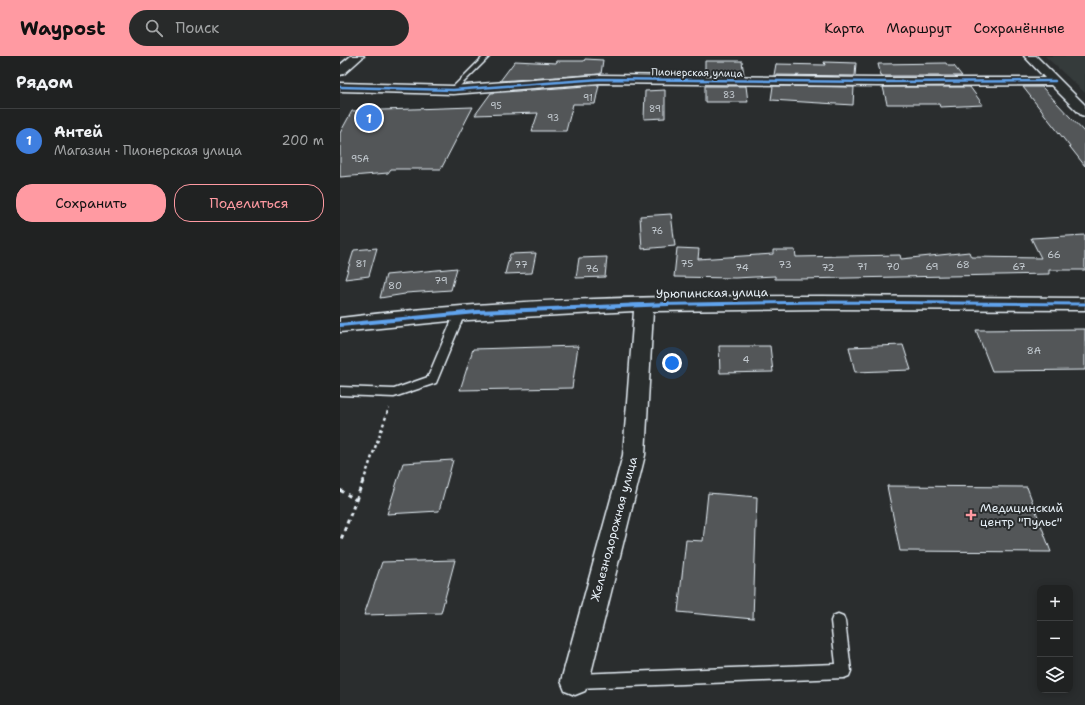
<!DOCTYPE html>
<html lang="ru">
<head>
<meta charset="utf-8">
<style>
	:root { --surface:#202222; --page:#282a2a; --text:#f1f3f6; --muted:#a2a4a5; --line:#3d3f40; --accent:#ff9aa2 }
	body { margin:0; font-family:"Shantell Sans",sans-serif; background:var(--page); color:var(--text) }
	.controls { position:absolute; right:12px; bottom:12px; display:grid; overflow:hidden; border-radius:8px; box-shadow:0 2px 10px #0003 }
	.controls button { width:36px; height:36px; display:grid; place-items:center; padding:0; border:0; border-bottom:1px solid var(--line); background:var(--surface); color:var(--text); font:20px sans-serif }
	.you { position:absolute; left:332px; top:307px; width:14px; height:14px; margin:-10px; border:3px solid #fff; border-radius:50%; background:#1a73e8; box-shadow:0 0 0 6px #1a73e833 }
	.badge { display:grid; place-items:center; width:26px; height:26px; border-radius:50%; background:var(--accent); color:#fff; font-size:13px; font-weight:700 }
	.pin { position:absolute; translate:-50% -50%; border:2px solid #fff; box-shadow:0 1px 4px #0006 }
	.list { margin:0; padding:0; list-style:none }
	h2 { display:flex; justify-content:space-between; align-items:center; height:52px; margin:0; padding:0 16px; font-size:17px }
	h2 small { font-size:13px; font-weight:400; color:var(--muted) }
	.list li { display:grid; grid-template-columns:26px 1fr auto; gap:12px; align-items:center; box-sizing:border-box; height:64px; padding:0 16px; border-top:1px solid var(--line) }
	.list b { display:block; font-size:15px; white-space:nowrap }
	.list p { margin:0; font-size:13px; white-space:nowrap; color:var(--muted) }
	.list em { font-size:13px; font-style:normal; color:var(--muted) }
	.actions { display:flex; gap:8px; padding:12px 16px }
	.actions a { flex:1; padding:9px 0; border:1px solid var(--accent); border-radius:16px; text-align:center; font-size:14px; color:var(--accent) }
	.actions .main { background:var(--accent); color:#111 }
	.icon { flex:none; width:22px; height:22px; fill:none; stroke:currentColor; stroke-width:2; stroke-linecap:round; stroke-linejoin:round }
	.map { position:relative; flex:none; width:745px; height:649px; overflow:hidden }
	header { display:flex; align-items:center; gap:24px; box-sizing:border-box; height:56px; padding:0 20px; background:var(--accent); color:#111 }
	header strong { font-size:19px }
	nav { display:flex; gap:22px; margin-inline-start:auto; font-size:14px }
	.search { width:280px; height:36px; background:var(--page); display:flex; align-items:center; gap:10px; box-sizing:border-box; padding:0 14px; border-radius:22px; color:var(--muted); font-size:15px }
	main { display:flex }
	aside { flex:1; background:var(--surface) }
	.map>svg:first-child { display:block }
	.built { fill:#363a3b }
	.building { fill:#535759; stroke:#e8f1f8 }
	.lines { fill:none; stroke-linecap:round; stroke-linejoin:round }
	.service-casing { stroke:#e8f1f8; stroke-width:3 }
	.minor-casing { stroke:#e8f1f8; stroke-width:3 }
	.tertiary-casing { stroke:#e8f1f8; stroke-width:3 }
	.path-far1 { stroke:#e8f1f8; stroke-width:2.5; stroke-dasharray:3 3; stroke-linecap:butt }
	.path { stroke:#e8f1f8; stroke-width:3; stroke-dasharray:4 4; stroke-linecap:butt }
	.service { fill:#2a2d2e; fill-rule:evenodd }
	.minor { fill:#2a2d2e; fill-rule:evenodd }
	.tertiary { fill:#2a2d2e; fill-rule:evenodd }
	.cycleway-far2-casing { stroke:#2a2d2e; stroke-width:4 }
	.cycleway-far1-casing { stroke:#2a2d2e; stroke-width:5 }
	.cycleway-casing { stroke:#2a2d2e; stroke-width:6 }
	.cycleway-far2 { stroke:#60a3ed; stroke-width:2.5 }
	.cycleway-far1 { stroke:#60a3ed; stroke-width:3 }
	.cycleway { stroke:#60a3ed; stroke-width:4 }
	.poi-dot { fill:#ff9aa2; stroke:#2a2d2e; stroke-width:1.5 }
	.labels { text-anchor:middle; stroke-width:4; stroke-linejoin:round; paint-order:stroke }
	.far-number-label { font-size:9px; fill:#c3cad0 }
	.far-street-label { font-size:10px; fill:#e8f1f8; stroke:#2a2d2e }
	.number-label { font-size:10px; fill:#c3cad0 }
	.street-label { font-size:12px; fill:#e8f1f8; stroke:#2a2d2e }
	.poi-label { font-size:12px; fill:#e8f1f8; stroke:#2a2d2e; text-anchor:start }
</style>
</head>
<body>
<header>
<strong>Waypost</strong>
<div class="search"><svg class="icon" aria-label="search" viewBox="0 0 24 24"><circle cx="10" cy="10" r="6"/><path d="M15 15l6 6"/></svg>Поиск</div>
<nav><a>Карта</a><a>Маршрут</a><a>Сохранённые</a></nav>
</header>
<main>
<aside>
<h2>Рядом<small></small></h2>
<ul class="list">
<li><span class="badge" style="background:#3f7fe0">1</span><div><b>Антей</b><p>Магазин · Пионерская улица</p></div><em>200 m</em></li>
</ul>
<div class="actions"><a class="main">Сохранить</a><a>Поделиться</a></div>
</aside>
<div class="map">
<svg width="745" height="649" viewBox="0 0 745 649">
	<rect width="100%" height="100%" fill="#2a2d2e"/>
	<filter id="ink" filterUnits="userSpaceOnUse"><feTurbulence type="fractalNoise" baseFrequency=".025" numOctaves="2"/><feDisplacementMap in="SourceGraphic" scale="8" xChannelSelector="R" yChannelSelector="G"/><feConvolveMatrix kernelMatrix="1 2 1 2 8 2 1 2 1" color-interpolation-filters="sRGB"/></filter>
	<g filter="url(#ink)">
		<path class="built" d="M705 0H745V37Z"/>
		<g class="building">
			<path d="M245 3 263 4 261 18 160 25 175 5 216 7 217 5H244Z"/>
			<path d="M365 5H402L404 19H365Z"/>
			<path d="M484 6 516 7 515 20 434 19 436 8 485 9Z"/>
			<path d="M606 7 608 10H614L622 20H541L538 8Z"/>
			<path d="M259 29 255 48H233L226 75H192L198 57 135 59 151 37Z"/>
			<path d="M365 30H406L408 46H365Z"/>
			<path d="M433 30 514 31 513 49 431 44Z"/>
			<path d="M543 31H630L643 49 600 51 599 48H547Z"/>
			<path d="M683 31H702L745 77V110Z"/>
			<path d="M325 34V62L304 63 305 35Z"/>
			<path d="M133 51 101 113H51L48 117 0 121V77L12 55Z"/>
			<path d="M331 158 335 190 302 193 300 160Z"/>
			<path d="M745 179V214H709V218L459 223H435V220L395 222 334 221 337 192 359 193 358 203 433 198V194H455L456 201 560 199 561 203 629 196 631 201 701 202 691 182Z"/>
			<path d="M37 192 29 220 5 223 14 194Z"/>
			<path d="M196 197 192 217 165 218 170 198Z"/>
			<path d="M267 201 265 221 236 222 239 202Z"/>
			<path d="M117 212 111 234 66 237 65 238 40 242 46 219Z"/>
			<path d="M745 273V314L652 315 636 274Z"/>
			<path d="M563 289 571 314 515 316 509 291Z"/>
			<path d="M238 290 232 332 120 334 133 293Z"/>
			<path d="M379 290H430L433 316 380 317Z"/>
			<path d="M113 404 99 455 47 458 63 407Z"/>
			<path d="M547 430 687 431 711 496 560 495Z"/>
			<path d="M368 437 417 441 413 563 338 556 346 484 363 485Z"/>
			<path d="M115 504 101 557 24 559 42 506Z"/>
		</g>
		<g class="lines">
			<g class="service-casing">
				<g id="service">
					<path d="M144 0H150L115 35H111V33Z"/>
					<path d="M120 254 125 257 96 327 54 341 0 339V331L54 333 88 321 115 257Z"/>
					<path d="M498 558 503 560 505 565 511 615 509 620 504 622 237 632 232 630 230 625 232 620 237 618 496 608 491 565 493 560Z"/>
				</g>
			</g>
			<g class="minor-casing">
				<g id="minor">
					<path d="M684 0H696L745 49V60L741 59 711 29 538 30 260 27 113 38 0 35V27L113 30 260 19 538 22H705Z"/>
					<path d="M482 240 745 242V254L482 253 313 255 305 399 249 625 245 635 235 639 225 635 221 625 283 399 294 255 110 265 0 276V262C160 242 322 240 482 240Z"/>
				</g>
			</g>
			<g class="tertiary-casing">
				<path id="tertiary" d="M11 0H24L4 18 0 19V9Z"/>
			</g>
			<path class="path-far1" d="M23 426 49 352"/>
			<g class="path">
				<path d="M0 434 16 444 0 486"/>
				<path d="M16 444 23 425"/>
			</g>
			<use href="#service" class="service"/>
			<use href="#minor" class="minor"/>
			<use href="#tertiary" class="tertiary"/>
			<g class="cycleway-far2-casing">
				<path id="cycleway-far2" d="M0 31 113 34 260 23 538 26 715 25"/>
			</g>
			<g class="cycleway-far1-casing">
				<path id="cycleway-far1" d="M290 249 482 246 745 248"/>
			</g>
			<g class="cycleway-casing">
				<path id="cycleway" d="M0 269 137 256 328 248"/>
			</g>
			<use href="#cycleway-far2" class="cycleway-far2"/>
			<use href="#cycleway-far1" class="cycleway-far1"/>
			<use href="#cycleway" class="cycleway"/>
		</g>
	</g>
	<path class="poi-dot" d="M629 453h4v4h4v4h-4v4h-4v-4h-4v-4h4z"/>
	<g class="labels">
		<g class="far-number-label">
			<text x="389" y="42">83</text>
			<text x="248" y="45">91</text>
			<text x="156" y="53">95</text>
			<text x="315" y="56">89</text>
			<text x="213" y="65">93</text>
			<text x="20" y="106">95А</text>
			<text x="317" y="178">76</text>
		</g>
		<g class="far-street-label">
			<text transform="translate(357 16) rotate(1)" y="4">Пионерская улица</text>
		</g>
		<g class="number-label">
			<text x="714" y="202">66</text>
			<text x="21" y="211">81</text>
			<text x="347" y="211">75</text>
			<text x="181" y="212">77</text>
			<text x="445" y="212">73</text>
			<text x="623" y="212">68</text>
			<text x="522" y="214">71</text>
			<text x="553" y="214">70</text>
			<text x="592" y="214">69</text>
			<text x="679" y="214">67</text>
			<text x="402" y="215">74</text>
			<text x="488" y="215">72</text>
			<text x="252" y="216">76</text>
			<text x="101" y="228">79</text>
			<text x="55" y="233">80</text>
			<text x="694" y="298">8А</text>
			<text x="406" y="307">4</text>
		</g>
		<g class="street-label">
			<text transform="translate(372 237) rotate(-1)" y="4">Урюпинская улица</text>
			<text transform="translate(274 473) rotate(-75)" y="4">Железнодорожная улица</text>
		</g>
		<g class="poi-label">
			<text x="640" y="456">Медицинский<tspan x="640" dy="14">центр "Пульс"</tspan></text>
		</g>
	</g>
</svg>
<div class="controls">
<button>+</button>
<button>−</button>
<button><svg class="icon" aria-label="layers" viewBox="0 0 24 24"><path d="M12 4l9 5-9 5-9-5zM3 14l9 5 9-5"/></svg></button>
</div>
<div class="you"></div>
<div class="pin badge" style="left:29px;top:62px;background:#3f7fe0">1</div>
</div>
</main>
</body>
</html>
